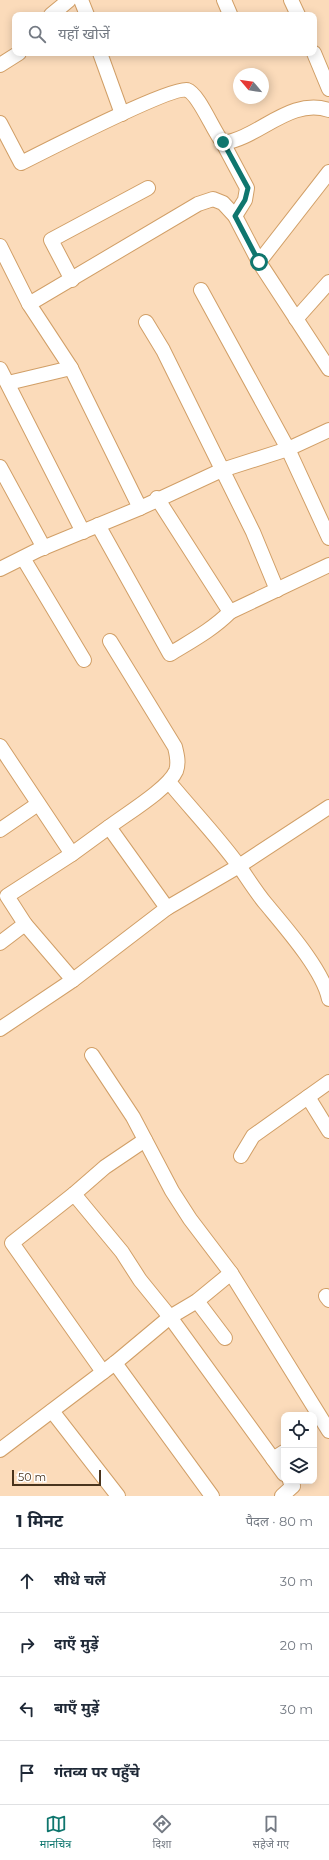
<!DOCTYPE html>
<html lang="hi">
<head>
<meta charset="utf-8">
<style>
	:root { --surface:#fff; --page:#f2f2f3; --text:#1f2937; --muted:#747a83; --line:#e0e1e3; --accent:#0f766e }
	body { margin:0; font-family:Montserrat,"Noto Sans Devanagari",sans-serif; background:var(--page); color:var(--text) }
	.controls { position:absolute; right:12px; bottom:12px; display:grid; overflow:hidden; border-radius:8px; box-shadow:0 2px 10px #0003 }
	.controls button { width:36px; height:36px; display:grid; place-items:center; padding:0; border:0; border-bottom:1px solid var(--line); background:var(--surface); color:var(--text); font:20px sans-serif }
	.compass { position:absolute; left:233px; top:68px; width:36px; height:36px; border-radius:50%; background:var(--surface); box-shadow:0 2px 10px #0003; rotate:299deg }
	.scale { position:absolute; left:12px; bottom:10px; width:89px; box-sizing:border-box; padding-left:4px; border:2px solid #49341d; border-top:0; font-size:11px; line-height:14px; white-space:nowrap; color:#49341d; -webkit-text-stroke:3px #fff; paint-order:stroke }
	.stop { position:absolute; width:12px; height:12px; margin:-9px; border:3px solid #0f766e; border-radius:50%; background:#fff }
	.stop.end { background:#0f766e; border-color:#fff; box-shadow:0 1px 4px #0008 }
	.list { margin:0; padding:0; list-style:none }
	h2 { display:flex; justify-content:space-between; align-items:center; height:52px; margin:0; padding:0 16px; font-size:17px }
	h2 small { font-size:13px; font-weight:400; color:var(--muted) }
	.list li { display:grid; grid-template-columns:26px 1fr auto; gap:12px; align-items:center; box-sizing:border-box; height:64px; padding:0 16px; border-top:1px solid var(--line) }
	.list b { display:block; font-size:15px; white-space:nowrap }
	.list em { font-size:13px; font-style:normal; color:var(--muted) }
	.icon { flex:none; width:22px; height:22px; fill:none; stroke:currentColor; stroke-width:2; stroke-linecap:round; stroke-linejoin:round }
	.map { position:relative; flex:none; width:329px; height:1496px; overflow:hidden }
	.search { position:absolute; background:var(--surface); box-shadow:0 2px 10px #0003; left:12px; right:12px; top:12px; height:44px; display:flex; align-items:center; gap:10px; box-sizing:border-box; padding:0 14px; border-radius:8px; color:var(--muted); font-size:15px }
	.sheet { height:308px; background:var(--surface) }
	nav { display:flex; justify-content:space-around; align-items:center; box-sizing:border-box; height:56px; border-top:1px solid var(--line); background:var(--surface); font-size:11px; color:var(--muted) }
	nav a { display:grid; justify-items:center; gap:2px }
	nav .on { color:var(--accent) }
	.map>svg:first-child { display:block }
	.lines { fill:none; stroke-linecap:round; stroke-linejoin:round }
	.minor-casing { stroke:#d19f67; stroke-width:16 }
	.minor { stroke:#fff; stroke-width:14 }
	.route { stroke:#0f766e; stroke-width:5 }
</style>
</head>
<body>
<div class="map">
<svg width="329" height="1496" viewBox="0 0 329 1496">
	<rect width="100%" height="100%" fill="#fbdbba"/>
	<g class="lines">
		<g class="minor-casing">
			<g id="minor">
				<path d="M81 0 87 15"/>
				<path d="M224 0 230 14"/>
				<path d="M291 0 298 15"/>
				<path d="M51 15 69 0"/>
				<path d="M100 53 122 114"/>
				<path d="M314 53 329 89"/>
				<path d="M0 65 19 53"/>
				<path d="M0 123 21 163C43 152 172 86 187 90 199 94 213 131 223 143 259 138 290 97 329 110"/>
				<path d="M223 143 247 188 245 200 235 216"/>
				<path d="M0 246 29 304"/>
				<path d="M259 262 329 172"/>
				<path d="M72 280 51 240 148 188"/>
				<path d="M201 290 288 449 329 538"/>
				<path d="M296 319 329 282"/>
				<path d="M146 322 163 350 253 532 277 590"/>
				<path d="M71 368 140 508"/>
				<path d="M0 369 83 532"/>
				<path d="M8 383 71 368 29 304 198 204 213 199 223 203 235 216 259 262 329 369"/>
				<path d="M0 467 44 548"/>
				<path d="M157 498 230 612 329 565"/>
				<path d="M98 525 170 654C191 641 212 630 230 612"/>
				<path d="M23 558 84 660"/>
				<path d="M0 569 38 550 140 508 222 470 288 449 329 430"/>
				<path d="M110 641 175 747C177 755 179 763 176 771 168 789 126 814 109 827L167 908"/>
				<path d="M0 746 72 854"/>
				<path d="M169 782C192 810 218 837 239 866 248 879 256 892 266 904 285 927 323 970 329 999"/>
				<path d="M0 830 38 804"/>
				<path d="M25 924 73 980"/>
				<path d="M0 943 25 924 7 896 72 854 109 827"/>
				<path d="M0 1029 73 980 167 908 239 866 329 807"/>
				<path d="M308 1097 329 1131"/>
				<path d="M241 1156 253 1136 329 1082"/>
				<path d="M74 1194 105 1167 145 1140"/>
				<path d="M231 1273 329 1431"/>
				<path d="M326 1296 329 1300"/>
				<path d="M197 1301 225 1338"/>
				<path d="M115 1363 212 1496"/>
				<path d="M103 1372 12 1243 74 1194 122 1252 140 1280 170 1317 284 1474"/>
				<path d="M52 1411 118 1496"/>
				<path d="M0 1450 115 1363 170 1317 197 1301 231 1273 190 1219 172 1191 133 1117 92 1055"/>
				<path d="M273 1459 284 1452"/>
				<path d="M282 1496 293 1486 290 1481"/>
			</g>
		</g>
		<use href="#minor" class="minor"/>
	</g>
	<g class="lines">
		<path class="route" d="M223 142 248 188 245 200 235 216 259 262"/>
	</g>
</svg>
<div class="controls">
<button><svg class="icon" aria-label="locate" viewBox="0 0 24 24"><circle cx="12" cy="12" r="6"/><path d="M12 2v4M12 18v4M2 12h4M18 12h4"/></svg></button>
<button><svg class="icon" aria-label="layers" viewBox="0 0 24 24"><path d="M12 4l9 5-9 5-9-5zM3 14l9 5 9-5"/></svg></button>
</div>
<svg class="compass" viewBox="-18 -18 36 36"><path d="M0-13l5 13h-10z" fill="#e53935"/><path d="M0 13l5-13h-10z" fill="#747a83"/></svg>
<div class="scale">50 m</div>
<div class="stop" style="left:259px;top:262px"></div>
<div class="stop end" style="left:223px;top:142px"></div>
<div class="search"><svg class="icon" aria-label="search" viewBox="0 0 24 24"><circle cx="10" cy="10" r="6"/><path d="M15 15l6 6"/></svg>यहाँ खोजें</div>
</div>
<section class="sheet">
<h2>1 मिनट<small>पैदल · 80 m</small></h2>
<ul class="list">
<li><svg class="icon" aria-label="ahead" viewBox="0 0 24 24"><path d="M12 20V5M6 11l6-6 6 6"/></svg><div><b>सीधे चलें</b></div><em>30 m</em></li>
<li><svg class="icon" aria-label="right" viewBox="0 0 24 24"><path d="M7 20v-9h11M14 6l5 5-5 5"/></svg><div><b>दाएँ मुड़ें</b></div><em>20 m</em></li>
<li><svg class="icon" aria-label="left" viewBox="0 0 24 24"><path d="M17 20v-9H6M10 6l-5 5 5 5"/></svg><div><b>बाएँ मुड़ें</b></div><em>30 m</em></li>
<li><svg class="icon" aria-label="arrive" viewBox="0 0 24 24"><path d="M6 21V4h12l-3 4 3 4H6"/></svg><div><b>गंतव्य पर पहुँचे</b></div></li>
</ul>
</section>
<nav>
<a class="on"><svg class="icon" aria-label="map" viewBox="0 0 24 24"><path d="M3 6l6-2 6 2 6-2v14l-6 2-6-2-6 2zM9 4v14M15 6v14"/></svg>मानचित्र</a>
<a><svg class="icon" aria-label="directions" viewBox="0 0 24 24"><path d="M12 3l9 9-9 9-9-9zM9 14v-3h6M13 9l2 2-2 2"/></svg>दिशा</a>
<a><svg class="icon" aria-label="saved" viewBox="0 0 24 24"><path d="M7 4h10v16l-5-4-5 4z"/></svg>सहेजे गए</a>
</nav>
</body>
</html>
